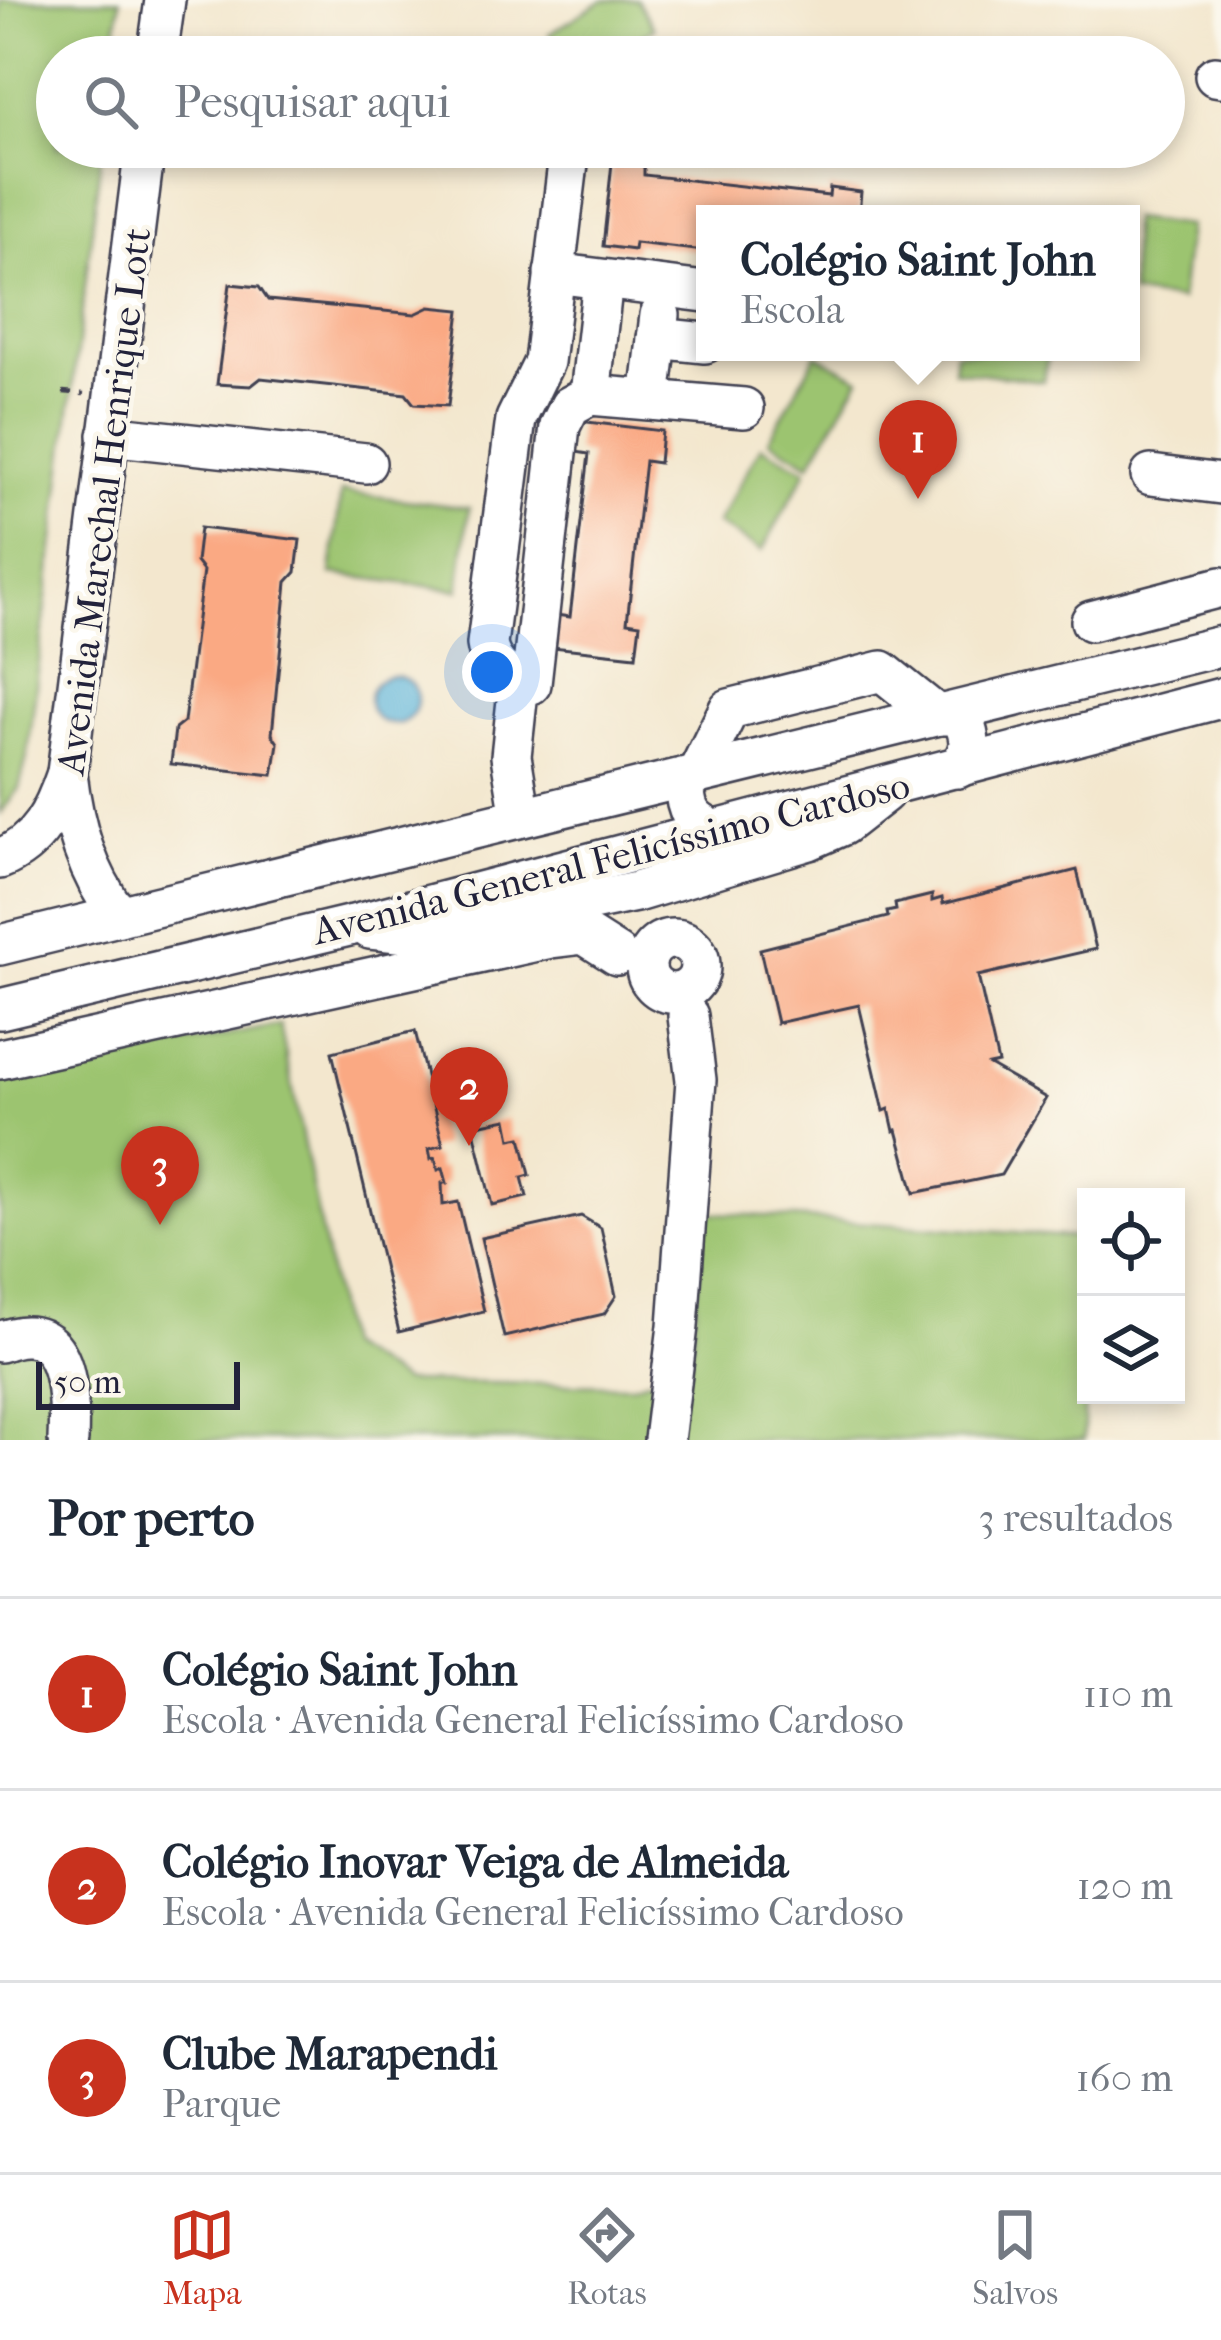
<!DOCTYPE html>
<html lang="pt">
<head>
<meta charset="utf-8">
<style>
	:root { --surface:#fff; --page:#f2f2f3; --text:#1f2937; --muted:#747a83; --line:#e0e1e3; --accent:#c8321e }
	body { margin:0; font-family:"IM FELL French Canon",serif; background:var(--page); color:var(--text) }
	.controls { position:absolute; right:36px; bottom:36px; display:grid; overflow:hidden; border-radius:0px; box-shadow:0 6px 18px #0003 }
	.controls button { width:108px; height:108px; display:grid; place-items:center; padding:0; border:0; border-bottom:3px solid var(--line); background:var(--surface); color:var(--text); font:60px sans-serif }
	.scale { position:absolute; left:36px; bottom:30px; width:204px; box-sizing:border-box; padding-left:12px; border:6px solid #22223b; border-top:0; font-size:33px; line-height:42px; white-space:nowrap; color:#22223b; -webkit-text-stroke:9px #fbf7ec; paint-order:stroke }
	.you { position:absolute; left:492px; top:672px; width:42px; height:42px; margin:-30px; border:9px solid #fff; border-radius:50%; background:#1a73e8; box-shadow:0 0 0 18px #1a73e833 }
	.badge { display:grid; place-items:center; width:78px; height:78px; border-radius:50%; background:var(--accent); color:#fff; font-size:39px; font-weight:700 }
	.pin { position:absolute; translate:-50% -99px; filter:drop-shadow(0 3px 6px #0008) }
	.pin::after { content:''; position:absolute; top:63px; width:42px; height:36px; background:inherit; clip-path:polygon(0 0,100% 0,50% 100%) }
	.popup { position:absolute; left:696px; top:205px; width:444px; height:156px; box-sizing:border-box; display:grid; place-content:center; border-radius:0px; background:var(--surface); filter:drop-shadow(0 3px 9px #0005); font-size:39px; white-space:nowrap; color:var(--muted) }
	.popup b { font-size:45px; color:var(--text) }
	.popup::after { content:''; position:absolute; left:50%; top:100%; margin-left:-24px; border:24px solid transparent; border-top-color:var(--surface) }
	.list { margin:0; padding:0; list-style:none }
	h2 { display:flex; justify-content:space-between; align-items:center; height:156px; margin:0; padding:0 48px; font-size:51px }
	h2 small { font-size:39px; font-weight:400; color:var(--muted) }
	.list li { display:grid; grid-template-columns:78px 1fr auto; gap:36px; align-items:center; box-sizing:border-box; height:192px; padding:0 48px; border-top:3px solid var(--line) }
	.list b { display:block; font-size:45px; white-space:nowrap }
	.list p { margin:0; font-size:39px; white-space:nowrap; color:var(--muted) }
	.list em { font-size:39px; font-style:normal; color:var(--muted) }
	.icon { flex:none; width:66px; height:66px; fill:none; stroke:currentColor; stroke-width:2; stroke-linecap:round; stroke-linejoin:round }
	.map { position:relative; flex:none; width:1221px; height:1440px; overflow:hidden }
	.search { position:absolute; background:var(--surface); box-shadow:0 6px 18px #0003; left:36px; right:36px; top:36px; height:132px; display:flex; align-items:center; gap:30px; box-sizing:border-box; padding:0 42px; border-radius:66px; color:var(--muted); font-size:45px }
	.sheet { height:732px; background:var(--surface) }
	nav { display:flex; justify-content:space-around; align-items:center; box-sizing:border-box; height:168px; border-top:3px solid var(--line); background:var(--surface); font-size:33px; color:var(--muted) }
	nav a { display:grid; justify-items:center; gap:6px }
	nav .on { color:var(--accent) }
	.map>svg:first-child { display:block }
	.green { fill:#9cc46f; stroke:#5f7355; stroke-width:3 }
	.water { fill:#5cb4d9; stroke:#3f6b8a; stroke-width:3 }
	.building { fill:#faa983 }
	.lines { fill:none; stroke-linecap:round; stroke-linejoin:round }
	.minor-casing { stroke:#414051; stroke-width:44 }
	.path { stroke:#414051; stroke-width:4.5; stroke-dasharray:9 9; stroke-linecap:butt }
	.minor { stroke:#fff; stroke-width:39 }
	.labels { text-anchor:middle; stroke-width:9; stroke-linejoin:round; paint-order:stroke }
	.street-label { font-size:39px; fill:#22223b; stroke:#fbf7ec }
</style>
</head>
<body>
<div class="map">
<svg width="1221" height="1440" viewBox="0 0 1221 1440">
	<rect width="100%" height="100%" fill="#fbf7ec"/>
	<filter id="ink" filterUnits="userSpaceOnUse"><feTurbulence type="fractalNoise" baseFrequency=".00833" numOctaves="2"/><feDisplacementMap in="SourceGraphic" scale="24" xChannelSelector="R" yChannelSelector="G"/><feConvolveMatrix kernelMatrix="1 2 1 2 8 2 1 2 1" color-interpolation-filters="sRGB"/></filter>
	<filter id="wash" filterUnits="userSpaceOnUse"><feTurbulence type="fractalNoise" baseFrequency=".004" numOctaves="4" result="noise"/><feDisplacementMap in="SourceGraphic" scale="48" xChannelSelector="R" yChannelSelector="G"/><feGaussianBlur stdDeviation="2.7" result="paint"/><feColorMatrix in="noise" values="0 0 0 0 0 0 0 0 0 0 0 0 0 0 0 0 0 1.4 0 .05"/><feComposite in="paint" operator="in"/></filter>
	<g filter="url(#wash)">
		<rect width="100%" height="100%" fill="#f3e7ce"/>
		<g class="green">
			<path d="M0 0H120L113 57H57V147H102L28 753 19 788 0 814Z"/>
			<path d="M603 0H637L654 28 607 57H563L549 34Z"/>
			<path d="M1131 219 1188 226 1180 300 1131 294Z"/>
			<path d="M955 352H1048L1044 381 953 370Z"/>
			<path d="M816 354 860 378 810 464 769 440Z"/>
			<path d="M761 446 807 470 762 551 717 524Z"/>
			<path d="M341 492 469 508 459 590 331 574Z"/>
			<path d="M280 1025 344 1346 403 1382 633 1385 690 1364 704 1212 1086 1238 1084 1440H0V1079Z"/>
		</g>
		<circle class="water" cx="393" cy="700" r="24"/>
		<g id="blocks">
			<g class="building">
				<path d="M612 163 644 166V175L829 196 830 188 861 192 859 214H705V251L635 243 634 250 603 246Z"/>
				<path d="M230 284 259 287 268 300 415 314 430 307 460 310 448 406 414 404 406 394 261 378 251 386 217 384Z"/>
				<path d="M579 421 662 431 659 463 645 461 627 622 640 624 636 656 552 647 556 615 570 617 589 454 576 452Z"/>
				<path d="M200 528 300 540 296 572 287 582 272 734 278 743 273 775 171 764 175 729 184 722 203 571 196 562Z"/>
				<path d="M1077 870 1096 949 978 976 998 1063 989 1065 1046 1098 1001 1175 914 1193 897 1130 894 1131 889 1109 884 1111 859 1005 777 1023 760 949 888 917 887 912 896 910 895 904 932 895V901L942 898 943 904Z"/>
				<path d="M415 1031 443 1145 429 1149 431 1159 435 1158 438 1170 443 1168 447 1183H442L443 1205 458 1202 484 1311 399 1332 332 1052Z"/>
				<path d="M507 1119 511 1139 521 1137 530 1175 522 1177 527 1197 492 1205 473 1126Z"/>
				<path d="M581 1216 601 1228 616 1296 604 1314 504 1337 481 1238Z"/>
			</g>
		</g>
	</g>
	<g filter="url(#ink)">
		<use href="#blocks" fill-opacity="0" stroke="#414051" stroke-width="3"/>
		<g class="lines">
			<g class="minor-casing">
				<g id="minor">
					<path d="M157 57 165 0"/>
					<path d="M1215 76 1221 77"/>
					<path d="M570 147 544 362 516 419 487 644C490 666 511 681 531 684L560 426 570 406 590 395 744 408"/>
					<path d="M554 273 705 292"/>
					<path d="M657 338 705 343"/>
					<path d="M590 395 603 280"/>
					<path d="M650 399 660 315"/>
					<path d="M108 435 366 463"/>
					<path d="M1151 475 1221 484"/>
					<path d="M1091 621 1221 587"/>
					<path d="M519 682 511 756 521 817"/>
					<path d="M713 830C691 820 685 810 685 786L697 774 729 709 882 671 937 715H955L963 720C972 741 971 750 958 768"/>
					<path d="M0 859C39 843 54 811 67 773"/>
					<path d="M119 916C87 873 73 826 67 773L145 147"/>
					<path d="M370 929 427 935 636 892 809 840 843 825 884 793"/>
					<circle cx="673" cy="966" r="27"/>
					<path d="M0 945 1221 646"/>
					<path d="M0 1009 353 925 1221 698"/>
					<path d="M0 1059 551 938 584 934 617 955"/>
					<path d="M0 1342C70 1313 70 1396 68 1440"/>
					<path d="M664 1440 678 1326 696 1080 688 1016"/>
				</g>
			</g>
			<path class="path" d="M63 392 84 394"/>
			<use href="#minor" class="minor"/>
		</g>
	</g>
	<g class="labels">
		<g class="street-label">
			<text transform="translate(103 501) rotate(-83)" y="14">Avenida Marechal Henrique Lott</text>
			<text transform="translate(611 857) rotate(-14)" y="14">Avenida General Felicíssimo Cardoso</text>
		</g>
	</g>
</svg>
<div class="controls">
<button><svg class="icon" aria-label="locate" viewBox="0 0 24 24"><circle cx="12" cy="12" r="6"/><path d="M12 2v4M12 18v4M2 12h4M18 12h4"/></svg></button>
<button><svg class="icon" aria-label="layers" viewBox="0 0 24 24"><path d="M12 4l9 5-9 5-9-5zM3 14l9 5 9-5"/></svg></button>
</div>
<div class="scale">50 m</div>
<div class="you"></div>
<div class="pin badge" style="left:918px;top:499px">1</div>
<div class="popup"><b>Colégio Saint John</b>Escola</div>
<div class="pin badge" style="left:469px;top:1146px">2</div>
<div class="pin badge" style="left:160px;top:1225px">3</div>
<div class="search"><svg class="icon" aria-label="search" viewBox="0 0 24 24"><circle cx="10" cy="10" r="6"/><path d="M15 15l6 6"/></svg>Pesquisar aqui</div>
</div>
<section class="sheet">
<h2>Por perto<small>3 resultados</small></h2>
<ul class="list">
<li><span class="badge">1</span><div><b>Colégio Saint John</b><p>Escola · Avenida General Felicíssimo Cardoso</p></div><em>110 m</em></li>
<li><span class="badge">2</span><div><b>Colégio Inovar Veiga de Almeida</b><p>Escola · Avenida General Felicíssimo Cardoso</p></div><em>120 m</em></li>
<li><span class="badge">3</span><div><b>Clube Marapendi</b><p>Parque</p></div><em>160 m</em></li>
</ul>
</section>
<nav>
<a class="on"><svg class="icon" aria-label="map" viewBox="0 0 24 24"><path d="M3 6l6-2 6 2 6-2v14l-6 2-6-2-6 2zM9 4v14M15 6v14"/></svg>Mapa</a>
<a><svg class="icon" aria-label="directions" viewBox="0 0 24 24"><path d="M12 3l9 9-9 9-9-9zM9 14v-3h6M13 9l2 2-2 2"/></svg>Rotas</a>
<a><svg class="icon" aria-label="saved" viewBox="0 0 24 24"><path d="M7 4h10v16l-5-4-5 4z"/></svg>Salvos</a>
</nav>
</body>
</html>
